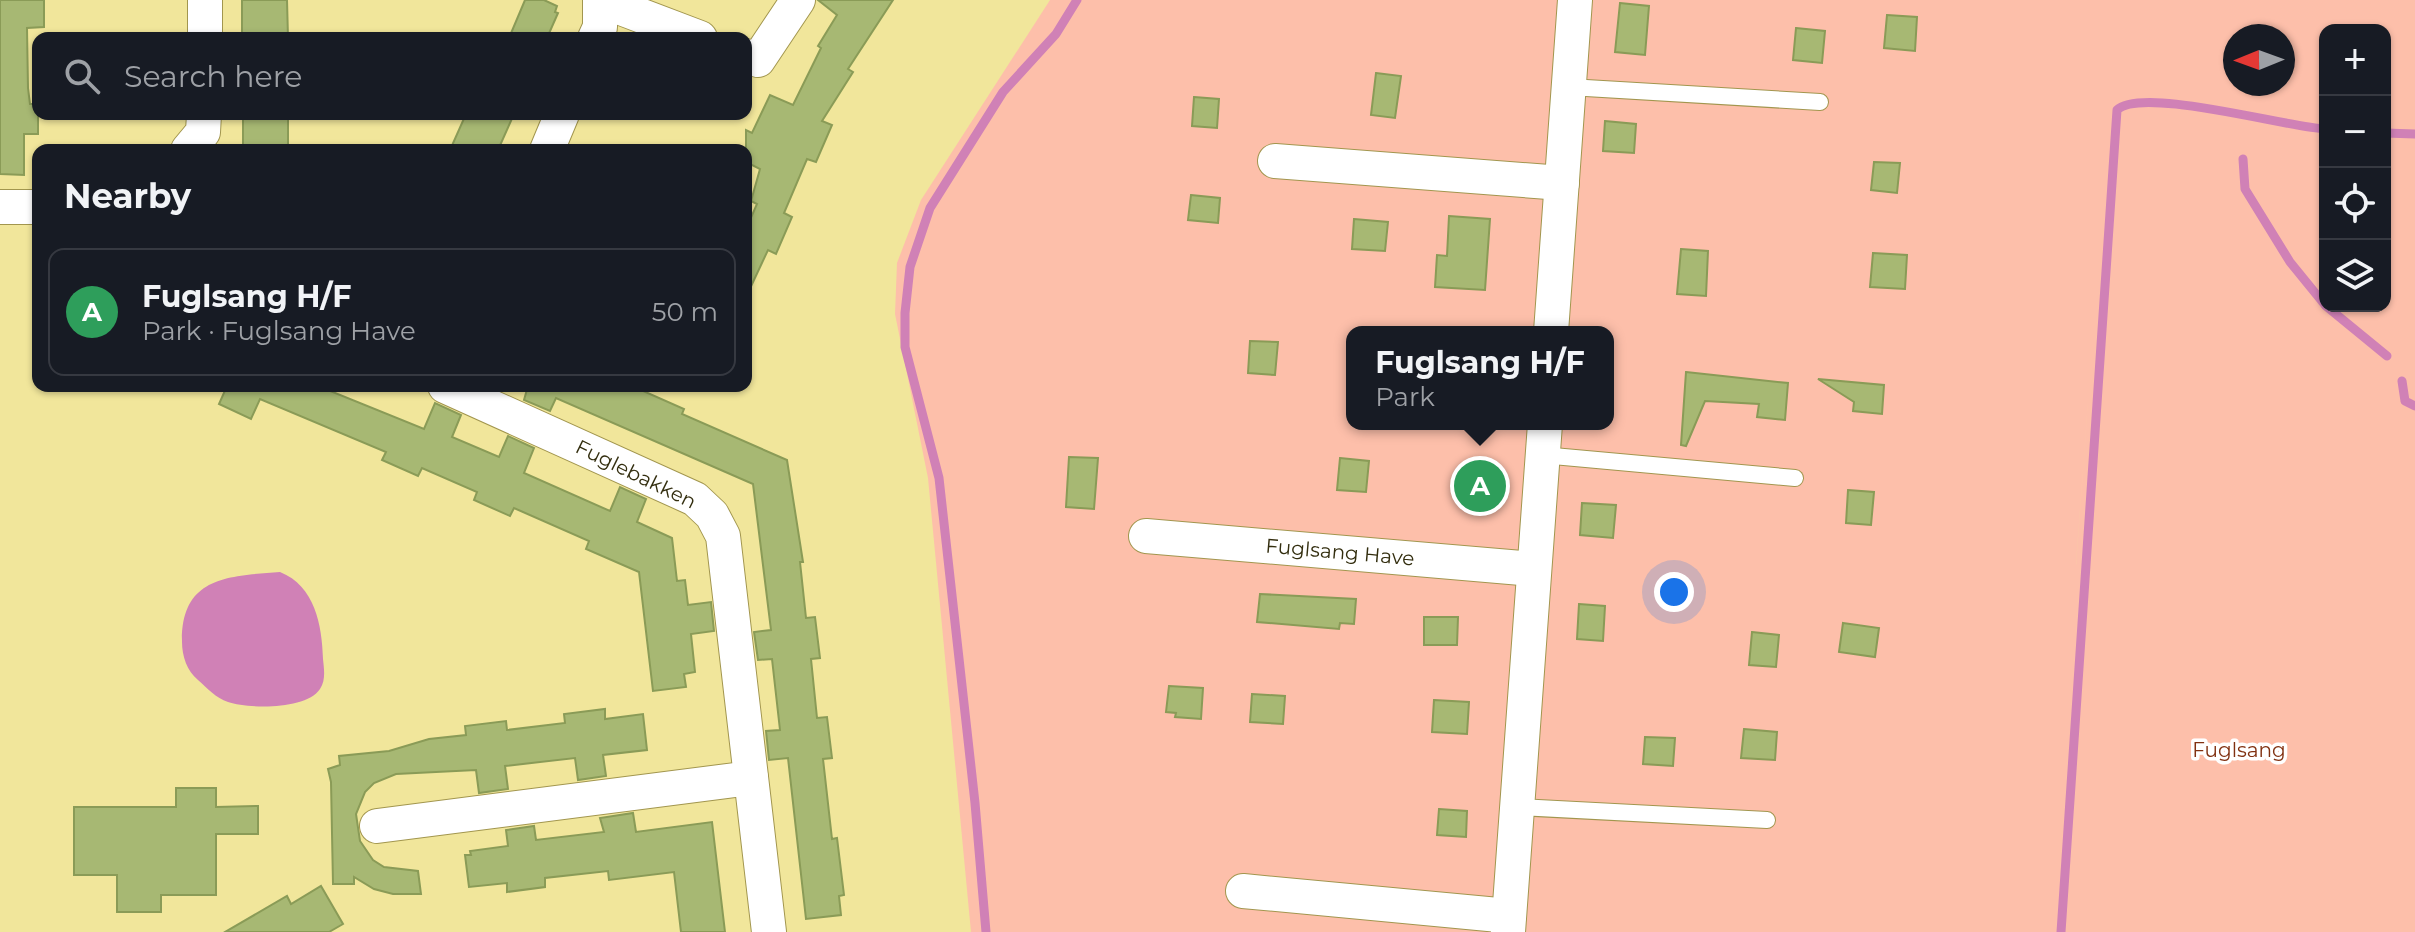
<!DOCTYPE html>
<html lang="en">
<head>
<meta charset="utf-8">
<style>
	:root { --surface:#171b24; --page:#20242c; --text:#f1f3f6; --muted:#9ea1a6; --line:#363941; --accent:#6a67e1 }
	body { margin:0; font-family:Montserrat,sans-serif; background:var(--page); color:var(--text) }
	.controls { position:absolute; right:24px; top:24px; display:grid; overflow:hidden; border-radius:16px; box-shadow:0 2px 6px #0004 }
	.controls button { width:72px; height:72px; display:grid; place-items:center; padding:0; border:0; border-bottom:2px solid var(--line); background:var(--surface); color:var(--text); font:40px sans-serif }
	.compass { position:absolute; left:2223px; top:24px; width:72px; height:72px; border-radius:50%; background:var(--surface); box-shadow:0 2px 6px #0004; rotate:269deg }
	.you { position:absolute; left:1674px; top:592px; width:28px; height:28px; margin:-20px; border:6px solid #fff; border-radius:50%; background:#1a73e8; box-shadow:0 0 0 12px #1a73e833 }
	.badge { display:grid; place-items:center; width:52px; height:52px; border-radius:50%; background:var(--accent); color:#fff; font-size:26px; font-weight:700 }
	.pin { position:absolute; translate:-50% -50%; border:4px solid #fff; box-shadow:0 2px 8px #0006 }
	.popup { position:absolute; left:1346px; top:326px; width:268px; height:104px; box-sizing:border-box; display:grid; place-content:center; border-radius:16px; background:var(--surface); filter:drop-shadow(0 2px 6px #0005); font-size:26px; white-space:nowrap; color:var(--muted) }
	.popup b { font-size:30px; color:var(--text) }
	.popup::after { content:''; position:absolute; left:50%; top:100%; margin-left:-16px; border:16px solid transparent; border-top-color:var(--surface) }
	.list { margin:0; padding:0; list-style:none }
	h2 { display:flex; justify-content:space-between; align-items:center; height:104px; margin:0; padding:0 32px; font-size:34px }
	h2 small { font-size:26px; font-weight:400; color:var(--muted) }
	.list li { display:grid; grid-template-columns:52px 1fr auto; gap:24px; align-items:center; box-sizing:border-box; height:128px; margin:0 16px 16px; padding:0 16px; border:2px solid var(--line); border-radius:16px }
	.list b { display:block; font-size:30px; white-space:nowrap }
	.list p { margin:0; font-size:26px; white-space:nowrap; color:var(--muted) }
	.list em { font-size:26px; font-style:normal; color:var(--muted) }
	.icon { flex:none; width:44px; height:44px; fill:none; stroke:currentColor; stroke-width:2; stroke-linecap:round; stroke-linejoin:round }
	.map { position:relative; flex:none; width:2415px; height:932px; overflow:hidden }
	.search { position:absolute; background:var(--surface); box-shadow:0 2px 6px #0004; left:32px; top:32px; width:720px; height:88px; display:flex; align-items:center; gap:20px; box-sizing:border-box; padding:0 28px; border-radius:16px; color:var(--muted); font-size:30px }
	.panel { position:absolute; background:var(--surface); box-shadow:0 2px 6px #0004; left:32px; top:144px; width:720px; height:248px; border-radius:16px }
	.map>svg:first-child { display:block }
	.green { fill:#fdbfaa; fill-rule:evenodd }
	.water { fill:#d081b6 }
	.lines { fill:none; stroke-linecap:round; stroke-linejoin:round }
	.stream { stroke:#d081b6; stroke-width:9 }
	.building { fill:#a7b873; stroke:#8a9b57; stroke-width:2 }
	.lane-casing { stroke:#a2964e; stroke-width:18 }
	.street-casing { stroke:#a2964e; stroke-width:36 }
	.lane { stroke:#fff; stroke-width:16 }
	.street { stroke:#fff; stroke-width:34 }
	.labels { text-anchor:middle; stroke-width:7; stroke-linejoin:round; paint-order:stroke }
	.street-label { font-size:20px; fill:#332e0f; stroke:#fff }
	.park-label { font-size:20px; fill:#813111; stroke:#fff }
</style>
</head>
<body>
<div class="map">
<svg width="2415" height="932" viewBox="0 0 2415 932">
	<rect width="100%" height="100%" fill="#f1e69b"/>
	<path class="green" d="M1050 0H2415V932H971L928 478 895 314 897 263 921 200ZM2325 30H2385V306H2325ZM2235 36H2283V84H2235ZM2094 321 2076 565V564ZM1352 332H1608V424H1352Z"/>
	<path class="water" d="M280 572C315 586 322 625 323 659 324 669 326 680 320 689 306 710 249 709 228 702 216 698 207 688 198 680 187 671 182 656 182 642 181 576 229 576 280 572Z"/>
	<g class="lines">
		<g class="stream">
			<path d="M2385 133 2415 134"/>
			<path d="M2243 159 2245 189 2290 262 2325 305"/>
			<path d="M2326 306 2387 356"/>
			<path d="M2402 381 2405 401 2415 406"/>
			<path d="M986 932 975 803 939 478 905 347V313L910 267 930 208 1003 92 1056 34 1077 0"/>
			<path d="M2061 932 2117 110C2141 86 2286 127 2325 129"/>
		</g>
	</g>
	<g class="building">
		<path d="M0 0H44V27L27 28 28 88 30 104H38V134H24V175L0 174Z"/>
		<path d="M242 0H287L288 38H242Z"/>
		<path d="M525 0H544L557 6 555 12 558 13 547 38H509Z"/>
		<path d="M818 0H893L848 69 853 72 822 121 832 125 816 162 807 159 784 213 792 217 776 254 768 250 746 297V229L757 204 751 201 760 169 746 162V130L752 133 770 95 793 105 821 48 818 46 837 15Z"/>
		<path d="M1620 3 1649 6 1645 55 1615 52Z"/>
		<path d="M1887 15 1917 17 1915 51 1884 48Z"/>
		<path d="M1796 28 1825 31 1822 63 1793 60Z"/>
		<path d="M1376 73 1401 76 1395 118 1371 115Z"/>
		<path d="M1194 97 1219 99 1217 128 1192 126Z"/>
		<rect x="243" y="114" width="45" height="36"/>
		<path d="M466 114H514L498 150H450Z"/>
		<path d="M1605 121 1636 124 1634 153 1603 151Z"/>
		<path d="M1874 162 1900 163 1897 193 1871 190Z"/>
		<path d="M1191 195 1220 198 1218 223 1188 220Z"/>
		<path d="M1449 216 1490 219 1485 290 1435 287 1437 255 1447 256Z"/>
		<path d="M1354 219 1388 222 1385 251 1352 249Z"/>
		<path d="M1681 249 1708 251 1706 296 1677 294Z"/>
		<path d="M1873 253 1907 255 1905 289 1870 287Z"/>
		<path d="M1250 341 1278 342 1275 375 1248 373Z"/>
		<path d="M1686 372 1788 383 1785 420 1757 417 1759 404 1705 401 1686 446 1681 445Z"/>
		<path d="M1818 379 1884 385 1882 414 1853 411 1854 402Z"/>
		<path d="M227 386H318L424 429 435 403 461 415 452 437 499 457 508 436 534 448 524 473 610 511 620 487 646 499 637 522 672 538 677 581 685 580 688 605 711 602 714 631 691 634 695 672 684 674 686 687 653 691 639 572 586 549 589 541 514 508 510 516 474 500 477 492 422 468 418 476 382 460 386 452 260 399 251 419 219 404Z"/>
		<path d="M528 386H632L684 409 682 414 787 460 803 562H800L806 618 815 617 820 658 811 659 817 718 827 717 832 758 823 759 832 839 837 838 844 895 839 896 841 915 806 919 788 758 769 760 766 731 780 730 772 659 758 660 754 632 771 630 753 484 556 398 550 411 524 400Z"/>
		<path d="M1069 457 1098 458 1094 509 1066 507Z"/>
		<path d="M1340 458 1369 461 1366 492 1337 490Z"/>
		<path d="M1848 490 1874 492 1871 525 1846 523Z"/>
		<path d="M1582 503 1616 505 1613 538 1580 535Z"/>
		<path d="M1260 594 1356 599 1354 624 1340 623 1339 629 1257 622Z"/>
		<path d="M1579 604 1605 606 1603 641 1577 639Z"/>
		<path d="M1424 617H1458L1457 645H1424Z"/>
		<path d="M1843 623 1879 628 1875 657 1839 652Z"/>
		<path d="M1752 632 1779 635 1776 667 1749 665Z"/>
		<path d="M1169 686 1203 688 1201 719 1175 717 1176 713 1166 712Z"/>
		<path d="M1252 694 1285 696 1283 724 1250 722Z"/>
		<path d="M1434 700 1469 702 1467 734 1432 732Z"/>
		<path d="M605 709V719L643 714 647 750 603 755 606 776 578 780 575 758 505 766 508 789 479 793 476 770 396 774 374 783 365 792 356 814 360 841 373 860 384 867 418 871 421 894H393L374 889 354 877V884H333L331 782 328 769 340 765 339 756 389 751 429 739 466 735 465 726 506 721 507 730 565 723 564 714Z"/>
		<path d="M1744 729 1777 732 1775 760 1741 758Z"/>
		<path d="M1645 737 1675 738 1673 766 1643 764Z"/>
		<path d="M176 788H216V807L258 806V834H216V895H161V912H117V875H74V807H176Z"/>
		<path d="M1439 809 1467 811 1466 837 1437 835Z"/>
		<path d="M633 813 636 832 712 822 725 932H681L674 872 609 880 608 871 545 878V887L507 892V883L469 887 465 855H471L470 851 508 846 506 830 534 826 536 840 604 832 600 818Z"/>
		<path d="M321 886 343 924 329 932H225L287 896 291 904Z"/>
	</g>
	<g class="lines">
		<g class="lane-casing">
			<g id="lane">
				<path d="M1569 87 1820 102"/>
				<path d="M1542 455 1795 478"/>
				<path d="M1517 807 1767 820"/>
			</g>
		</g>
		<g class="street-casing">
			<g id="street">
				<path d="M600 0 700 38"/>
				<path d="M205 38V0"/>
				<path d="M595 38 600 27V0"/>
				<path d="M746 56 758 60 798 0"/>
				<path d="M188 150 203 132 204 114"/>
				<path d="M547 150 562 114"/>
				<path d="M1275 161 1562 183"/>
				<path d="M0 207H38"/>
				<path d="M1551 332 1575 0"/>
				<path d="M445 386 695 499 712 515 723 536 769 932"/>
				<path d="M1146 536 1534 569"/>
				<path d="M377 826 751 778"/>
				<path d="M1243 891 1509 916"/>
				<path d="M1508 932 1545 424"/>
			</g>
		</g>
		<use href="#lane" class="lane"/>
		<use href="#street" class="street"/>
	</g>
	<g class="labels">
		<g class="street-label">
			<text transform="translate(636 474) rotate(26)" y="7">Fuglebakken</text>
			<text transform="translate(1340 552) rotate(5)" y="7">Fuglsang Have</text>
		</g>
		<g class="park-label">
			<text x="2239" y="757">Fuglsang</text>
		</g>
	</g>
</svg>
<div class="controls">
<button>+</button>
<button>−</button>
<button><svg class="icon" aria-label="locate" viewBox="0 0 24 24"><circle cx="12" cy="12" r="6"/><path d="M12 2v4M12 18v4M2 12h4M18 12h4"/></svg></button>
<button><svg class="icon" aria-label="layers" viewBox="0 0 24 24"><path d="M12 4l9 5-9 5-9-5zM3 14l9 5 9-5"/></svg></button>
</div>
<svg class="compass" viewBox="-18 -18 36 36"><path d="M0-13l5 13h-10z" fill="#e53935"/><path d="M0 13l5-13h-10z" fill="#9ea1a6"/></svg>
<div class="you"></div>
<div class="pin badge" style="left:1480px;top:486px;background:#2e9e5b">A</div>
<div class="popup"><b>Fuglsang H/F</b>Park</div>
<div class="search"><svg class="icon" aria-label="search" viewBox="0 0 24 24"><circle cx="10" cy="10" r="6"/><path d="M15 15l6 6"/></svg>Search here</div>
<section class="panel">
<h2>Nearby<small></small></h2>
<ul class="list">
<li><span class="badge" style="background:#2e9e5b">A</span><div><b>Fuglsang H/F</b><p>Park · Fuglsang Have</p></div><em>50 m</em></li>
</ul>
</section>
</div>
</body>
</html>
